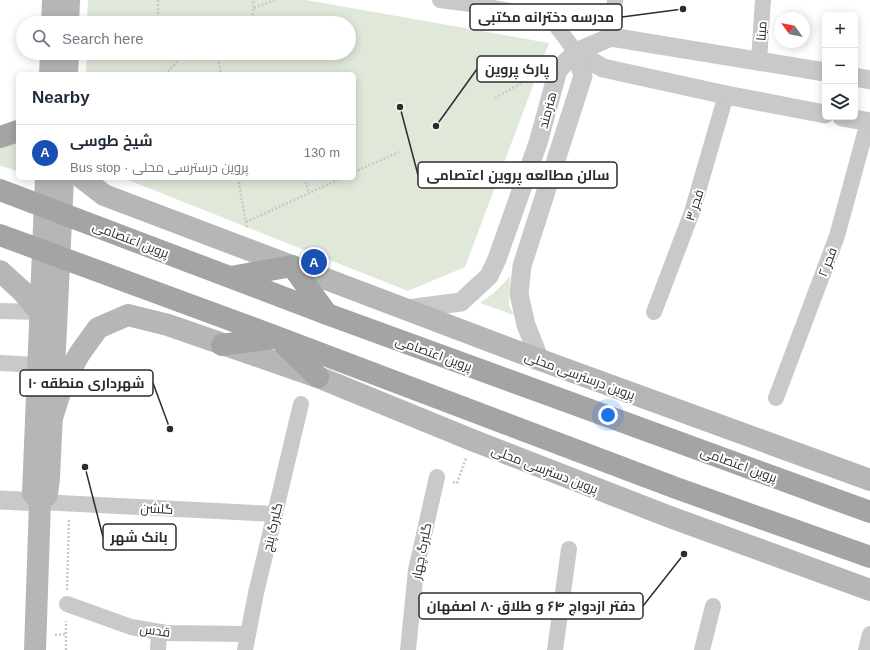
<!DOCTYPE html>
<html lang="en">
<head>
<meta charset="utf-8">
<style>
	:root { --surface:#fff; --page:#f6f6f7; --text:#1f2937; --muted:#747a83; --line:#e0e1e3; --accent:#d04741 }
	body { margin:0; font-family:Arial,Cairo,sans-serif; background:var(--page); color:var(--text) }
	.controls { position:absolute; right:12px; top:12px; display:grid; overflow:hidden; border-radius:6px; box-shadow:0 2px 10px #0003 }
	.controls button { width:36px; height:36px; display:grid; place-items:center; padding:0; border:0; border-bottom:1px solid var(--line); background:var(--surface); color:var(--text); font:20px sans-serif }
	.compass { position:absolute; left:774px; top:12px; width:36px; height:36px; border-radius:50%; background:var(--surface); box-shadow:0 2px 10px #0003; rotate:303deg }
	.you { position:absolute; left:608px; top:415px; width:14px; height:14px; margin:-10px; border:3px solid #fff; border-radius:50%; background:#1a73e8; box-shadow:0 0 0 6px #1a73e833 }
	.badge { display:grid; place-items:center; width:26px; height:26px; border-radius:50%; background:var(--accent); color:#fff; font-size:13px; font-weight:700 }
	.pin { position:absolute; translate:-50% -50%; border:2px solid #fff; box-shadow:0 1px 4px #0006 }
	.list { margin:0; padding:0; list-style:none }
	h2 { display:flex; justify-content:space-between; align-items:center; height:52px; margin:0; padding:0 16px; font-size:17px }
	h2 small { font-size:13px; font-weight:400; color:var(--muted) }
	.list li { display:grid; grid-template-columns:26px 1fr auto; gap:12px; align-items:center; box-sizing:border-box; height:56px; padding:0 16px; border-top:1px solid var(--line) }
	.list b { display:block; font-size:15px; white-space:nowrap }
	.list p { margin:0; font-size:13px; white-space:nowrap; color:var(--muted) }
	.list em { font-size:13px; font-style:normal; color:var(--muted) }
	.icon { flex:none; width:22px; height:22px; fill:none; stroke:currentColor; stroke-width:2; stroke-linecap:round; stroke-linejoin:round }
	.map { position:relative; flex:none; width:870px; height:650px; overflow:hidden }
	.search { position:absolute; background:var(--surface); box-shadow:0 2px 10px #0003; left:16px; top:16px; width:340px; height:44px; display:flex; align-items:center; gap:10px; box-sizing:border-box; padding:0 14px; border-radius:22px; color:var(--muted); font-size:15px }
	.panel { position:absolute; background:var(--surface); box-shadow:0 2px 10px #0003; left:16px; top:72px; width:340px; height:108px; border-radius:6px }
	.map>svg:first-child { display:block }
	.green { fill:#e0e8da }
	.lines { fill:none; stroke-linecap:round; stroke-linejoin:round }
	.path { stroke:#c9c9c9; stroke-width:2.5; stroke-dasharray:2 2; stroke-linecap:butt }
	.minor { stroke:#c9c9c9; stroke-width:16 }
	.tertiary { stroke:#c9c9c9; stroke-width:19 }
	.secondary { stroke:#b6b6b6; stroke-width:22 }
	.primary { stroke:#a4a4a4; stroke-width:22 }
	.labels { text-anchor:middle; stroke-width:4; stroke-linejoin:round; paint-order:stroke }
	.street-label { font-size:13px; fill:#2c2c2c; stroke:#fff }
	.leader { fill:none; stroke:#2c2c2c; stroke-width:1.5 }
	.callout-dot { fill:#2c2c2c; stroke:#fff; stroke-width:1.5 }
	.callout { fill:#fff; stroke:#2c2c2c; stroke-width:1.5 }
	.callout-label { font-size:14px; text-anchor:middle; font-weight:bold; fill:#2c2c2c }
</style>
</head>
<body>
<div class="map">
<svg width="870" height="650" viewBox="0 0 870 650">
	<rect width="100%" height="100%" fill="#fff"/>
	<g class="green">
		<path d="M88 0H306L549 43 465 267 408 291 123 178H354V74H86L87 53H349V23H87Z"/>
		<path d="M18 138V171L0 166V143Z"/>
		<path d="M510 276 509 305 514 315 480 303C492 295 501 287 510 276Z"/>
	</g>
	<g class="lines">
		<g class="path">
			<path d="M158 0V17L161 23"/>
			<path d="M254 8 275 0"/>
			<path d="M251 23 254 8 253 0"/>
			<path d="M191 53 202 56 220 53"/>
			<path d="M217 54 221 74"/>
			<path d="M165 74 186 53"/>
			<path d="M495 98 539 73"/>
			<path d="M354 172 399 152"/>
			<path d="M238 178 247 229"/>
			<path d="M304 178 309 193"/>
			<path d="M246 222 342 178"/>
			<path d="M453 482 457 483 466 458"/>
			<path d="M67 590 69 519"/>
			<path d="M55 635 66 634"/>
			<path d="M66 650V621"/>
		</g>
		<g class="minor">
			<path d="M440 0 478 5 551 19 576 52"/>
			<path d="M611 37 615 0"/>
			<path d="M759 61 763 0"/>
			<path d="M0 311 40 312"/>
			<path d="M654 312 692 212 726 95"/>
			<path d="M0 363 38 365"/>
			<path d="M776 398 837 236 868 122"/>
			<path d="M40 502 275 514"/>
			<path d="M67 604 131 627 166 633 248 634"/>
			<path d="M158 650 159 632"/>
			<path d="M245 650 256 593 301 404"/>
			<path d="M408 650 416 570 437 477"/>
			<path d="M555 650 569 549"/>
			<path d="M702 650 713 606"/>
			<path d="M866 650 870 634"/>
		</g>
		<g class="tertiary">
			<path d="M576 52 603 68 726 95 825 114"/>
			<path d="M855 77 870 80"/>
			<path d="M842 117 870 122"/>
			<path d="M407 309 461 302 489 276 497 259 538 143 558 70 576 52 611 37 825 72"/>
			<path d="M540 360 526 325 519 294 522 266 583 76 576 52"/>
			<path d="M0 500 40 502"/>
		</g>
		<g class="secondary">
			<path d="M52 23 53 0"/>
			<path d="M68 23 69 0"/>
			<path d="M50 74 51 53"/>
			<path d="M67 74 68 53"/>
			<path d="M82 178 104 195 524 354 870 480"/>
			<path d="M0 271 22 291 40 312"/>
			<path d="M52 418 63 383 80 353 98 328 128 315 168 325 318 377 472 440 670 517 870 590"/>
			<path d="M40 502 47 495 49 478 63 178"/>
			<path d="M35 650 40 502 33 493 46 178"/>
		</g>
		<g class="primary">
			<path d="M0 137 18 131"/>
			<path d="M0 190 327 314 870 512"/>
			<path d="M0 235 277 337 676 488 870 557"/>
			<path d="M231 277 292 266 327 314"/>
			<path d="M284 344 318 377"/>
			<path d="M222 345 274 338"/>
		</g>
	</g>
	<g class="labels">
		<g class="street-label">
			<text transform="translate(761 31) rotate(-86)" y="5">مینا</text>
			<text transform="translate(547 110) rotate(-75)" y="5">هنرمند</text>
			<text transform="translate(694 205) rotate(-72)" y="5">فجر ۳</text>
			<text transform="translate(131 239) rotate(21)" y="5">پروین اعتصامی</text>
			<text transform="translate(827 262) rotate(-69)" y="5">فجر ۲</text>
			<text transform="translate(434 353) rotate(20)" y="5">پروین اعتصامی</text>
			<text transform="translate(580 375) rotate(20)" y="5">پروین درسترسی محلی</text>
			<text transform="translate(739 464) rotate(20)" y="5">پروین اعتصامی</text>
			<text transform="translate(545 469) rotate(21)" y="5">پروین دسترسی محلی</text>
			<text transform="translate(157 508) rotate(3)" y="5">گلشن</text>
			<text transform="translate(272 527) rotate(-77)" y="5">گلبرگ پنج</text>
			<text transform="translate(421 551) rotate(-79)" y="5">گلبرگ چهار</text>
			<text transform="translate(155 630) rotate(8)" y="5">قدس</text>
		</g>
	</g>
	<path class="leader" d="M683 9L622 17M436 126L477 69M400 107L418 175M170 429L153 383M85 467L103 537M684 554L643 606"/>
	<g class="callout-dot">
		<circle cx="683" cy="9" r="4"/>
		<circle cx="436" cy="126" r="4"/>
		<circle cx="400" cy="107" r="4"/>
		<circle cx="170" cy="429" r="4"/>
		<circle cx="85" cy="467" r="4"/>
		<circle cx="684" cy="554" r="4"/>
	</g>
	<g class="callout">
		<rect x="470" y="4" width="152" height="26" rx="4"/>
		<rect x="477" y="56" width="80" height="26" rx="4"/>
		<rect x="418" y="162" width="199" height="26" rx="4"/>
		<rect x="20" y="370" width="133" height="26" rx="4"/>
		<rect x="103" y="524" width="73" height="26" rx="4"/>
		<rect x="419" y="593" width="224" height="26" rx="4"/>
	</g>
	<g class="callout-label">
		<text x="546" y="22">مدرسه دخترانه مکتبی</text>
		<text x="517" y="74">پارک پروین</text>
		<text x="518" y="180">سالن مطالعه پروین اعتصامی</text>
		<text x="86" y="388">شهرداری منطقه ۱۰</text>
		<text x="139" y="542">بانک شهر</text>
		<text x="531" y="611">دفتر ازدواج ۶۴ و طلاق ۸۰ اصفهان</text>
	</g>
</svg>
<div class="controls">
<button>+</button>
<button>−</button>
<button><svg class="icon" aria-label="layers" viewBox="0 0 24 24"><path d="M12 4l9 5-9 5-9-5zM3 14l9 5 9-5"/></svg></button>
</div>
<svg class="compass" viewBox="-18 -18 36 36"><path d="M0-13l5 13h-10z" fill="#e53935"/><path d="M0 13l5-13h-10z" fill="#747a83"/></svg>
<div class="you"></div>
<div class="pin badge" style="left:314px;top:262px;background:#1a4fb4">A</div>
<div class="search"><svg class="icon" aria-label="search" viewBox="0 0 24 24"><circle cx="10" cy="10" r="6"/><path d="M15 15l6 6"/></svg>Search here</div>
<section class="panel">
<h2>Nearby<small></small></h2>
<ul class="list">
<li><span class="badge" style="background:#1a4fb4">A</span><div><b>شیخ طوسی</b><p>Bus stop · پروین درسترسی محلی</p></div><em>130 m</em></li>
</ul>
</section>
</div>
</body>
</html>
